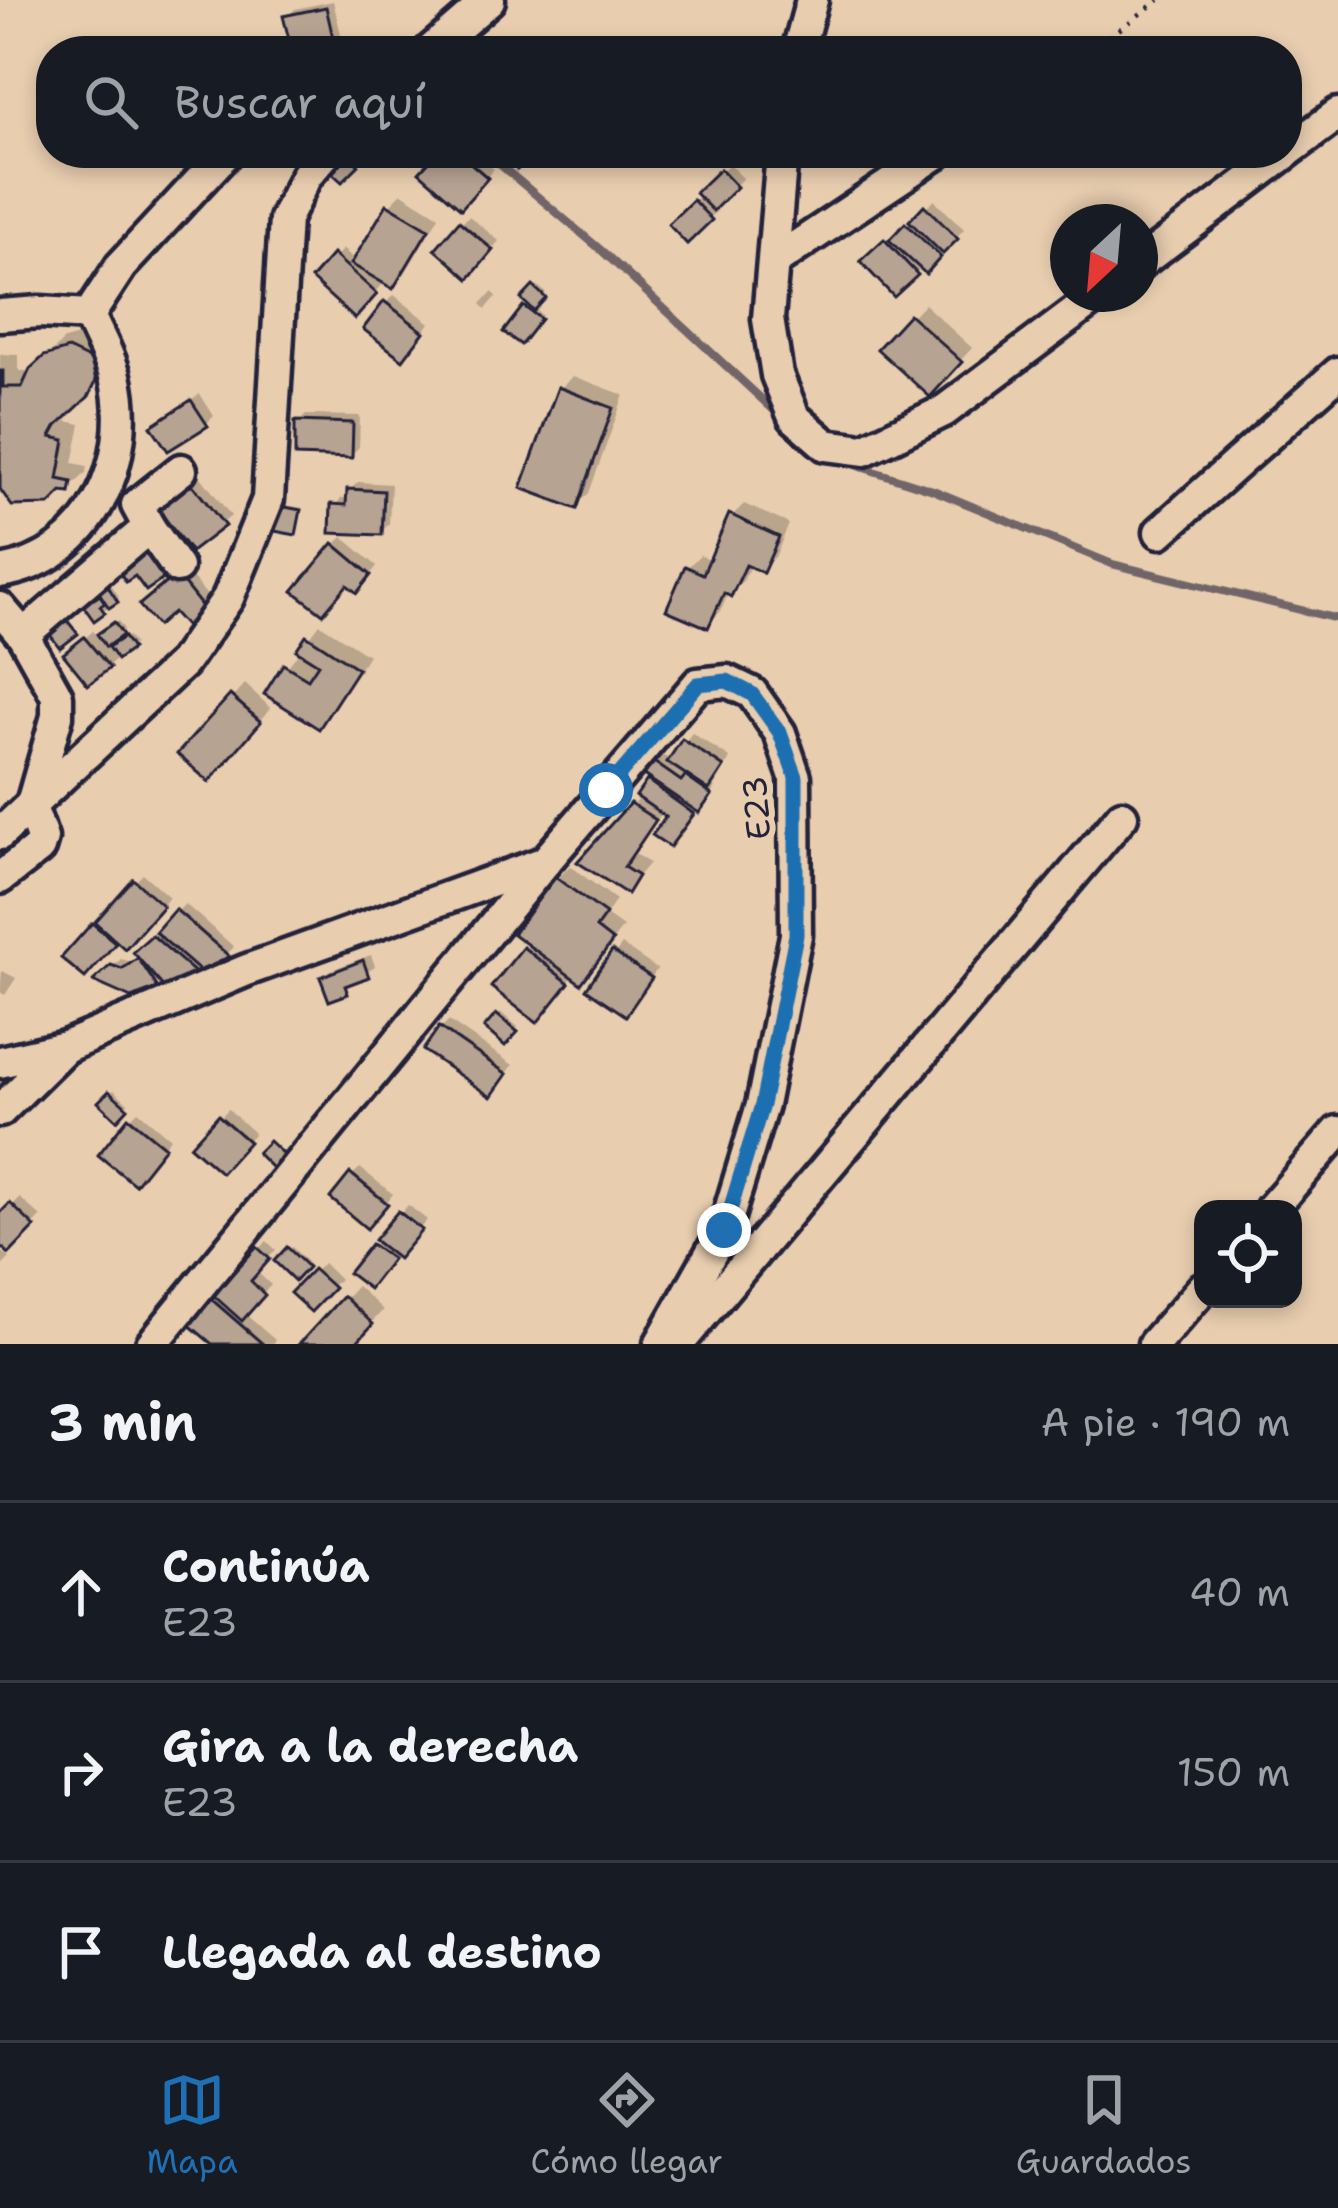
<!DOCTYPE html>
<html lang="es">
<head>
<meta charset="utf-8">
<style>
	:root { --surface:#171b24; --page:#20242c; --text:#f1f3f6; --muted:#9ea1a6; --line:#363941; --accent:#1f6fb2 }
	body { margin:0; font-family:"Shantell Sans",sans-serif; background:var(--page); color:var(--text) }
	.controls { position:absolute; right:36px; bottom:36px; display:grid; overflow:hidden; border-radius:24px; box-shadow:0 6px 18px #0003 }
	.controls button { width:108px; height:108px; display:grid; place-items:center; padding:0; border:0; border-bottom:3px solid var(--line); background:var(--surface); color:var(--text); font:60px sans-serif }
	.compass { position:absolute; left:1050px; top:204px; width:108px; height:108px; border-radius:50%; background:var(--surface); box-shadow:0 6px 18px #0003; rotate:206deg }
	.stop { position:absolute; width:36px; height:36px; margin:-27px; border:9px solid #1f6fb2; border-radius:50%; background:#fff }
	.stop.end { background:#1f6fb2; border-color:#fff; box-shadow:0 3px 12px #0008 }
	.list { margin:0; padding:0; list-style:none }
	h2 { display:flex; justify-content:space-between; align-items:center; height:156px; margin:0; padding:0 48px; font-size:51px }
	h2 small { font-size:39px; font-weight:400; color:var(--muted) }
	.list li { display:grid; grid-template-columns:78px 1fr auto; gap:36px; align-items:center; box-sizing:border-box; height:180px; padding:0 48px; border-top:3px solid var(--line) }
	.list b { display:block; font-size:45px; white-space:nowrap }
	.list p { margin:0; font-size:39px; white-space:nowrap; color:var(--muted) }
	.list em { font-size:39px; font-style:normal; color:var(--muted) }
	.icon { flex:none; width:66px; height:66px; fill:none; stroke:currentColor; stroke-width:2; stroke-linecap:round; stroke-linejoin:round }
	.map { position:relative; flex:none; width:1338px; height:1344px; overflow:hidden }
	.search { position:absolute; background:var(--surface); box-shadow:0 6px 18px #0003; left:36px; right:36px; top:36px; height:132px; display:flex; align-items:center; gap:30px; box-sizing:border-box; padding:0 42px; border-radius:48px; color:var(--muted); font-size:45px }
	.sheet { height:696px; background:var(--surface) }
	nav { display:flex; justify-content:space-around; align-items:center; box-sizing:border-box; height:168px; border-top:3px solid var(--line); background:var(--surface); font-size:33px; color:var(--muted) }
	nav a { display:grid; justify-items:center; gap:6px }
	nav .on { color:var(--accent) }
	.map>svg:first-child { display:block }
	.shadow { fill:#0003 }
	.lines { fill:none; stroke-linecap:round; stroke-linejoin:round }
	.stream { stroke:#6f6567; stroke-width:8 }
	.building { fill:#b7a392; stroke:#22223b; stroke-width:3 }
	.minor-casing { stroke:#22223b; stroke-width:39 }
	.path { stroke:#22223b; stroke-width:4.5; stroke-dasharray:3 9; stroke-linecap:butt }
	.minor { stroke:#e8cdaf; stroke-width:30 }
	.route { stroke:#1f6fb2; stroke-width:15 }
	.labels { text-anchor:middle; stroke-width:12; stroke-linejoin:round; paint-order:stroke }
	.street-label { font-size:33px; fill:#22223b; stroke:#e8cdaf }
</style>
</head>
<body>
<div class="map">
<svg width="1338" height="1344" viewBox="0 0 1338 1344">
	<rect width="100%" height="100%" fill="#e8cdaf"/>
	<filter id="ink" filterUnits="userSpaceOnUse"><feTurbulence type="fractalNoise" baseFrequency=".00833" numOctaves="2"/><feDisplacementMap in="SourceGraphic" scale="24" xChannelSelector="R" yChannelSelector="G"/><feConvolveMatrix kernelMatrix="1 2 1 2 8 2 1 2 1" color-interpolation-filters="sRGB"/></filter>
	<g filter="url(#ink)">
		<g class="shadow">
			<path d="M333 1 345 51H295L287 17 295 9Z"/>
			<path d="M441 153H476L494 169 461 205Z"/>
			<path d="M729 164 743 178 714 206 718 210 687 240 672 224Z"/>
			<path d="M402 193 439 216 405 273 392 285 386 281 354 315 315 279 343 249 356 261 389 206Z"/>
			<path d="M934 200 964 229 926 270 922 267 894 293 865 261Z"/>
			<path d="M469 216 499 241 477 267 461 223Z"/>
			<path d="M538 286 546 293 532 308 542 315 521 341 525 308 530 303 525 299Z"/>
			<path d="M492 292 497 296 486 309 481 304Z"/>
			<path d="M394 295 430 323 411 348 386 303Z"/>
			<path d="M924 304 972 348 930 393 881 349Z"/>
			<path d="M86 334 105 375 73 407 66 421 81 424 73 463 87 466 86 473 68 490 0 484V354L19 355V371H33L64 340Z"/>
			<path d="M573 376 624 395 589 493 576 505 560 389Z"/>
			<path d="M200 394 214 416 206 424 163 418Z"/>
			<path d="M306 415 360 416 359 447 351 455 298 423Z"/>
			<path d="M194 468 231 516 192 548 154 500Z"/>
			<path d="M358 482 391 484 389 524 381 532 334 506 342 498H350V490Z"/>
			<path d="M280 504 302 508 296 532Z"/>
			<path d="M744 504 789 524 775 557 762 569 751 564 743 581 729 592 720 612 708 625 687 568 700 555 712 560 732 516Z"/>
			<path d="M343 537 377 566 365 581H348L335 545Z"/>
			<path d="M185 569 210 599 187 623 174 607Z"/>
			<path d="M108 579 119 597 116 600 103 611 83 601 94 592 98 599 104 594 99 586Z"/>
			<path d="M118 621 124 629 109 646 128 636 134 644 108 666 75 647 93 631 98 637Z"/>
			<path d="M320 624 368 655 331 713 319 726 268 693Z"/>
			<path d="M245 684 271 708 221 765 182 754Z"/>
			<path d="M692 733 730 758 707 802 697 808 677 836 670 816 663 811 635 854 649 863 626 890 582 861 641 796 653 778 654 762 661 754 671 761Z"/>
			<path d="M570 866 616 900 606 915 623 927 593 967 574 975 549 1007 495 987 531 943 557 879Z"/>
			<path d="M143 874 169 897 125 945 117 938 85 974 94 925Z"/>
			<path d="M185 904 234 947 227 954 167 986 162 980 131 995 98 980 121 959 132 962 141 956 137 952Z"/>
			<path d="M622 945 657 969 633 1004 590 988Z"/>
			<path d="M371 955 375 966 352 980 346 991 323 978 331 970Z"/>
			<path d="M2 971 16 978 5 995 0 992Z"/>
			<path d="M501 1013 518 1027 505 1042 488 1027Z"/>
			<path d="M449 1021 513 1065 499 1085 441 1029Z"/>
			<path d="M114 1090 128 1103 117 1116 102 1102Z"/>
			<path d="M228 1109 254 1133 221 1169 195 1146Z"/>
			<path d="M138 1111 170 1138 143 1173 130 1119Z"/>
			<path d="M360 1168 393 1194 375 1217 352 1175Z"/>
			<path d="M20 1198 41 1217 9 1250 0 1241V1218Z"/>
			<path d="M408 1205 427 1220 377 1277 373 1246Z"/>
			<path d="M267 1241 276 1250 256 1271 271 1285 245 1314 275 1340 272 1344H217L192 1323Z"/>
			<path d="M292 1247 308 1263 295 1276 278 1261Z"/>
			<path d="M0 1250 10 1258 1 1267 0 1266Z"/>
			<path d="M323 1263 339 1279 311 1308 295 1293Z"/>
			<path d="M357 1286 383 1310 352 1344H303Z"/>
		</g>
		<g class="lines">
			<g class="stream">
				<path d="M486 153 601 250 780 416"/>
				<path d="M839 460 933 490 1112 564 1338 619"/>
			</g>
		</g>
		<g class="building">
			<path d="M326 7 336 51H292L283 16Z"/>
			<path d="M437 153H459L488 178 461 209 419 172Z"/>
			<path d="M501 153H536L517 170Z"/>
			<path d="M348 156 359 165 342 182 332 173Z"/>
			<path d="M720 169 737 187 713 211 695 193Z"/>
			<path d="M693 200 712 220 687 244 668 224Z"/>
			<path d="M387 204 429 229 393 289 351 264Z"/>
			<path d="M924 205 958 239 943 254 909 221Z"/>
			<path d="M459 221 493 250 469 279 435 249Z"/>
			<path d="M905 223 941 257 926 274 889 240Z"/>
			<path d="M884 239 918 275 894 297 860 261Z"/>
			<path d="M333 254 377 294 355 319 311 279Z"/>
			<path d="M533 286 546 298 534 311 521 299Z"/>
			<path d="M384 301 424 332 403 360 363 329Z"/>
			<path d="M523 306 541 319 521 345 503 332Z"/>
			<path d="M909 314 962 362 930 397 877 349Z"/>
			<path d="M68 349 91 360 96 381 89 396 57 426 51 437 65 440 58 479 72 482 70 493 62 492 49 505 12 506 0 489V371H3V387H22L30 369 44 356Z"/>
			<path d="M558 387 613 408 577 509 521 488Z"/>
			<path d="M191 400 208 426 168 451 151 426Z"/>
			<path d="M295 421 353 423 352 458 295 456Z"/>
			<path d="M184 474 225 526 191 552 150 500Z"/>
			<path d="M347 489 384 491 382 535 330 533 331 504 346 505Z"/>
			<path d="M274 505 301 510 296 535 269 530Z"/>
			<path d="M729 514 779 537 763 573 746 565 731 597 724 593 708 628 666 610 685 566 703 574Z"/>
			<path d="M143 538 169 575 146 591 135 576 126 582 119 571Z"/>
			<path d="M333 543 371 575 357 593 347 585 323 614 293 591Z"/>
			<path d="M176 574 204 609 187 628 173 612 157 626 139 605Z"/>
			<path d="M104 580 118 602 109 608 95 586Z"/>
			<path d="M90 593 94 599 100 595 105 603 100 606 105 613 94 621 79 600Z"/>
			<path d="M62 614 78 634 60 648 44 627Z"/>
			<path d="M114 622 123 635 106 647 97 634Z"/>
			<path d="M306 635 358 669 319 729 264 694 283 664 308 679 318 664 296 650Z"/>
			<path d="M84 637 110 668 88 685 63 654Z"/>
			<path d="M124 637 132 649 117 660 108 647Z"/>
			<path d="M230 695 261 722 209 782 177 754Z"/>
			<path d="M682 739 724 767 709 790 667 762Z"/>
			<path d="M651 760 681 781 685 776 712 795 699 813 642 774Z"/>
			<path d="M647 780 694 814 670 847 652 835 666 817 636 796Z"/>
			<path d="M630 803 656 820 624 867 638 876 627 894 577 862Z"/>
			<path d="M555 877 606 914 596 928 613 941 581 984 513 934Z"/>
			<path d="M133 879 163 906 125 949 95 922Z"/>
			<path d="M175 909 229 956 202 973 155 932Z"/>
			<path d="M92 923 116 943 85 978 61 958Z"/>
			<path d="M152 935 198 975 166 990 133 952Z"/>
			<path d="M523 947 569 983 537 1023 491 987Z"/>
			<path d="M612 951 652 978 626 1016 586 989Z"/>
			<path d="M138 958 158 988 131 998 93 981 111 965 122 969Z"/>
			<path d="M363 960 369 977 345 986 348 994 329 1001 320 977Z"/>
			<path d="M496 1014 518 1032 505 1046 484 1028Z"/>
			<path d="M439 1027 507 1074 491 1097 423 1050Z"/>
			<path d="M109 1091 128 1108 117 1120 98 1102Z"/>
			<path d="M218 1115 249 1142 221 1173 190 1146Z"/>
			<path d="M128 1117 165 1147 135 1185 98 1155Z"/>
			<path d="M269 1141 285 1156 273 1169 257 1153Z"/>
			<path d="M350 1173 388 1204 367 1229 330 1198Z"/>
			<path d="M10 1203 35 1227 9 1254 0 1245V1213Z"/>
			<path d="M398 1211 422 1230 398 1259 374 1240Z"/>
			<path d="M371 1244 392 1259 369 1289 348 1273Z"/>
			<path d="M257 1247 270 1259 251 1281 265 1295 242 1321 213 1295Z"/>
			<path d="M287 1247 308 1267 295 1281 274 1261Z"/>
			<path d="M313 1269 334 1288 311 1312 290 1293Z"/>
			<path d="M343 1296 373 1324 355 1344H299Z"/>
			<path d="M210 1298 263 1344H212L188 1324Z"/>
		</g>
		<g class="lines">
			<g class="minor-casing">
				<g id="minor">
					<path d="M430 51 489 0"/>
					<path d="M798 51 812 0"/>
					<path d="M1287 152 1338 114"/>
					<path d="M782 153 768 319 777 375 794 417 826 445 864 450 944 411 1100 294"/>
					<path d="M775 261 937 153"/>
					<path d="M1140 263 1286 153"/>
					<path d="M0 315 40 312 89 315 121 266 226 153"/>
					<path d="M149 527 137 505 181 470"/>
					<path d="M1160 532 1338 373"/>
					<path d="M0 572C92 558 135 460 115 376 110 356 97 334 89 315"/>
					<path d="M0 608 23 635 57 696V716L31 807 42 838 39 848 0 878"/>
					<path d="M23 635 149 527 177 567"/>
					<path d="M0 834 183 663 228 598 268 499 285 219 306 176 326 153"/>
					<path d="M0 1062 65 1047 247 970 545 862 698 684 727 681 752 693 780 733 795 777 796 935 762 1105 724 1230 660 1344"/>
					<path d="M0 1111 65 1047"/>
					<path d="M1271 1209 1338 1132"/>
					<path d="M152 1344 545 862"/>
					<path d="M678 1344 1122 816"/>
					<path d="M1154 1344 1203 1288"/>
				</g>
			</g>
			<path class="path" d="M1090 51 1159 0"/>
			<use href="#minor" class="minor"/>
		</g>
	</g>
	<g class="lines" filter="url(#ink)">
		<path class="route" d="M606 790 698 684 727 681 752 694 780 733 796 777V935L762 1105 724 1230"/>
	</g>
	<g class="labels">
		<g class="street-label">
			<text transform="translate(756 808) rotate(-94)" y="12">E23</text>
		</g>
	</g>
</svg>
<div class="controls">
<button><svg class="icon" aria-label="locate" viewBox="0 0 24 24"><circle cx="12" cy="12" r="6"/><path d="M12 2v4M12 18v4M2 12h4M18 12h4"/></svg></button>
</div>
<svg class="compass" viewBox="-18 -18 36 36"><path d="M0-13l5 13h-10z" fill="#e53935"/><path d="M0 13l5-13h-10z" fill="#9ea1a6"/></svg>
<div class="stop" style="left:606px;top:790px"></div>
<div class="stop end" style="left:724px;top:1230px"></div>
<div class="search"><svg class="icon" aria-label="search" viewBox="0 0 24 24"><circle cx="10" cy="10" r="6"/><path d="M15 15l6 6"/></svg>Buscar aquí</div>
</div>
<section class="sheet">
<h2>3 min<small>A pie · 190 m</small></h2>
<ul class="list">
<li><svg class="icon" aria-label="ahead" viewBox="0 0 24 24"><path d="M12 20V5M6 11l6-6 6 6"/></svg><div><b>Continúa</b><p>E23</p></div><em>40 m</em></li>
<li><svg class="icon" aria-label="right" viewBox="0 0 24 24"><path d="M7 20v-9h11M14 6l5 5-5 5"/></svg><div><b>Gira a la derecha</b><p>E23</p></div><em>150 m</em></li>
<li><svg class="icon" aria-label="arrive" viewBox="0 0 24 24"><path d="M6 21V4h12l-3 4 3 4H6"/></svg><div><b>Llegada al destino</b></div></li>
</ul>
</section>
<nav>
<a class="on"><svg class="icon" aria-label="map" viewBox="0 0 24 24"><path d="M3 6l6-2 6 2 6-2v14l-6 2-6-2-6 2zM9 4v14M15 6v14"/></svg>Mapa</a>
<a><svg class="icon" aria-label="directions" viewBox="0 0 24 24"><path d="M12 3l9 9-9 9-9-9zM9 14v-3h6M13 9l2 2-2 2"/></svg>Cómo llegar</a>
<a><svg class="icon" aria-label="saved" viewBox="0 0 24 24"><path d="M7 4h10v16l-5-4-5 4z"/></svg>Guardados</a>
</nav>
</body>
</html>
